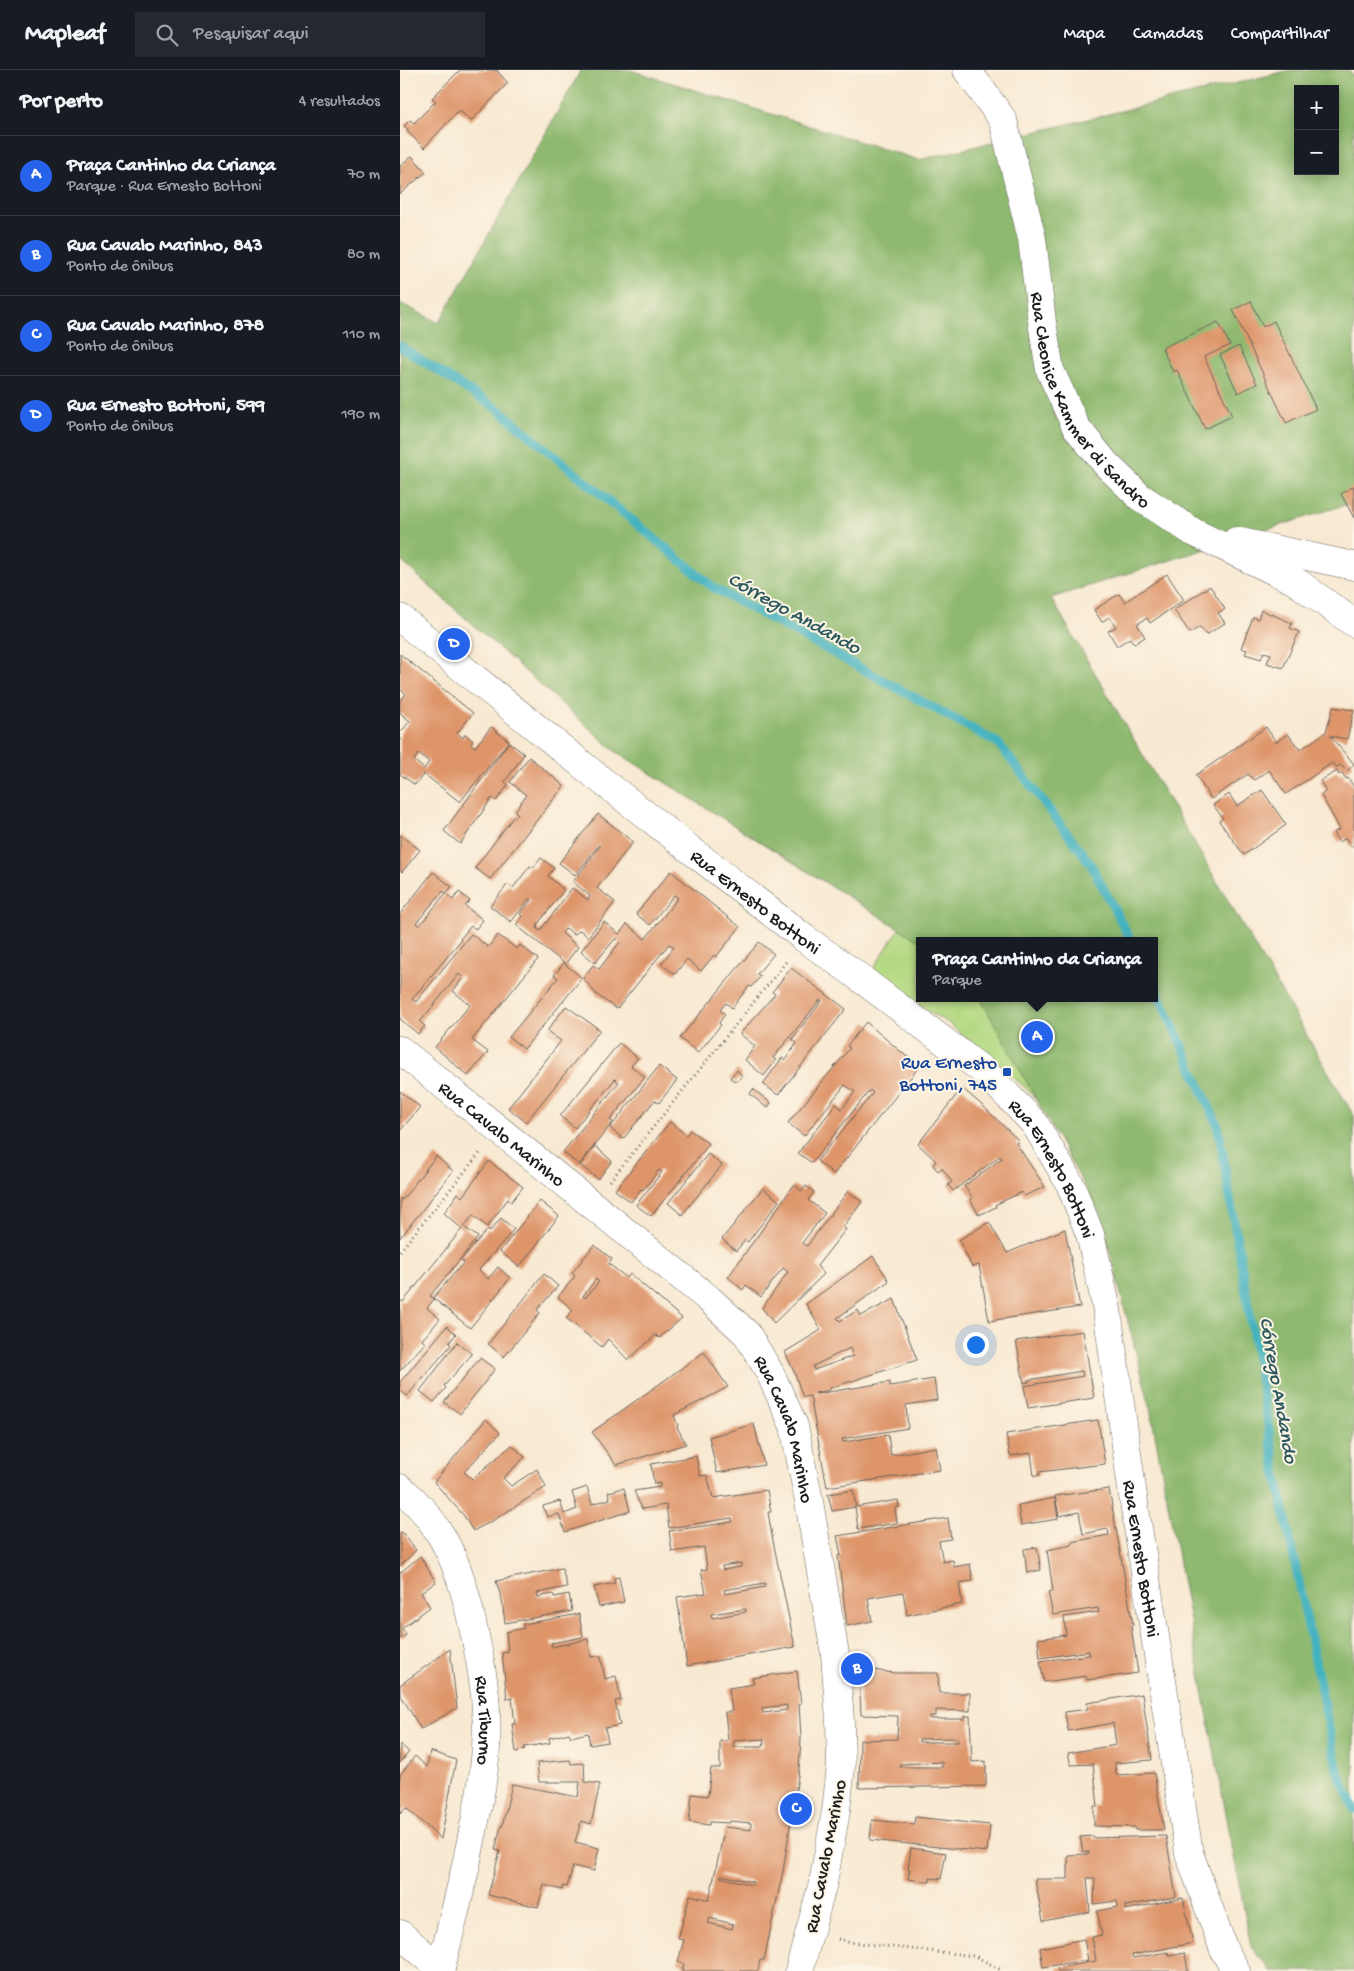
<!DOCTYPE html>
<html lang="pt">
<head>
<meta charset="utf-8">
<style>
	:root { --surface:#171b24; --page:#242831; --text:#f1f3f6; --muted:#9ea1a6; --line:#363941; --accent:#2563eb }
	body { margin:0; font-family:"Gochi Hand",sans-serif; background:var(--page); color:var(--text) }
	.controls { position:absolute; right:15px; top:15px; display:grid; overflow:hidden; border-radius:0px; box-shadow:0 2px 12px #0003 }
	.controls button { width:45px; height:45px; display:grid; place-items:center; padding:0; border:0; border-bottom:1px solid var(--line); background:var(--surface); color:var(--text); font:25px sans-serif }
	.you { position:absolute; left:575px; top:1274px; width:18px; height:18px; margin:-12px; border:4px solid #fff; border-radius:50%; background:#1a73e8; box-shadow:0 0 0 8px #1a73e833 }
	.badge { display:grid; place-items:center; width:32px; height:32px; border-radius:50%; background:var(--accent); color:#fff; font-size:16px; font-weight:700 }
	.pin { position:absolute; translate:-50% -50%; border:2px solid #fff; box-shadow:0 1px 5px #0006 }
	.popup { position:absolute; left:516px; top:867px; width:242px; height:65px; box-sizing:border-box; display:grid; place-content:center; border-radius:0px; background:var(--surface); filter:drop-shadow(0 1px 4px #0005); font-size:16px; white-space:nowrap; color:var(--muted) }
	.popup b { font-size:19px; color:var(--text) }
	.popup::after { content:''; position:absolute; left:50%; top:100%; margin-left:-10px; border:10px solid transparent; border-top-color:var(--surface) }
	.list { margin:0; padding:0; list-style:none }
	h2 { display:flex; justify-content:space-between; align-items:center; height:65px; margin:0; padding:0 20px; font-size:21px }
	h2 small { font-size:16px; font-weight:400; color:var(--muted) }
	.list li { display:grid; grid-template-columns:32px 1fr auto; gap:15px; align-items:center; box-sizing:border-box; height:80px; padding:0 20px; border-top:1px solid var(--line) }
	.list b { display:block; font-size:19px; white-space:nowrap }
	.list p { margin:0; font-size:16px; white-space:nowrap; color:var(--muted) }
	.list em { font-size:16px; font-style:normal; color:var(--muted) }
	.icon { flex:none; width:28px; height:28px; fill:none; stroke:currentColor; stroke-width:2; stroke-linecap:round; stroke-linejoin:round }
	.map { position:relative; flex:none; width:954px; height:1901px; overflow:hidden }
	header { display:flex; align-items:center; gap:30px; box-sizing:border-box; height:70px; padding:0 25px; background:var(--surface); border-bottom:1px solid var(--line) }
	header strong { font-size:24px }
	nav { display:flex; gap:28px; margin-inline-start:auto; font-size:18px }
	.search { width:350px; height:45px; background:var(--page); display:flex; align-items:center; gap:12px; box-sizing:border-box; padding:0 18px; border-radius:0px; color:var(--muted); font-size:19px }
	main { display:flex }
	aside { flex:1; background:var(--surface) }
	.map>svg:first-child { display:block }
	.green { fill:#b4d982; stroke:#687a4f }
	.forest { fill:#8fb970; stroke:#566a46; fill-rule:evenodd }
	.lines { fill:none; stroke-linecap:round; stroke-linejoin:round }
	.stream { stroke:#44b2bf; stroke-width:9 }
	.building { fill:#de956b; fill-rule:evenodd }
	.minor-casing { stroke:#69645c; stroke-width:29 }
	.path { stroke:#69645c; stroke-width:3; stroke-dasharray:1 4; stroke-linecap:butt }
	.minor { stroke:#fff; stroke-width:28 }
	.transit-dot { fill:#1a4fb4; stroke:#fcf5e5; stroke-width:2 }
	.labels { text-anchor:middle; stroke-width:4; stroke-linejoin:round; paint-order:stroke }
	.street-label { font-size:19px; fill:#1c1c1c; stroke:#fcf5e5 }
	.transit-label { font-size:19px; fill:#164399; stroke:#fcf5e5; text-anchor:end }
	.water-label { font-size:20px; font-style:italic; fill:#2c585d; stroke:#fcf5e5 }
</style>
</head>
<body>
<header>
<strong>Mapleaf</strong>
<div class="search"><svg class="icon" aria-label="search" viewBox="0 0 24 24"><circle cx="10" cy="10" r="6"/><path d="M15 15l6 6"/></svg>Pesquisar aqui</div>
<nav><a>Mapa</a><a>Camadas</a><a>Compartilhar</a></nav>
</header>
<main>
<aside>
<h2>Por perto<small>4 resultados</small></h2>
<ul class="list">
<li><span class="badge">A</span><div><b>Praça Cantinho da Criança</b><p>Parque · Rua Ernesto Bottoni</p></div><em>70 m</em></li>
<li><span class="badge">B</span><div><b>Rua Cavalo Marinho, 843</b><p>Ponto de ônibus</p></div><em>80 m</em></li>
<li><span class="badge">C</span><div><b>Rua Cavalo Marinho, 878</b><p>Ponto de ônibus</p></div><em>110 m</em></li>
<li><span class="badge">D</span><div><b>Rua Ernesto Bottoni, 599</b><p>Ponto de ônibus</p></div><em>190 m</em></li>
</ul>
</aside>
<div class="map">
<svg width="954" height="1901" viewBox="0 0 954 1901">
	<rect width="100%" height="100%" fill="#fcf5e5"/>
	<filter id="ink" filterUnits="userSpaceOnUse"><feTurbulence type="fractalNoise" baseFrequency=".02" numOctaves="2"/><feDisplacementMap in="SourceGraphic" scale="10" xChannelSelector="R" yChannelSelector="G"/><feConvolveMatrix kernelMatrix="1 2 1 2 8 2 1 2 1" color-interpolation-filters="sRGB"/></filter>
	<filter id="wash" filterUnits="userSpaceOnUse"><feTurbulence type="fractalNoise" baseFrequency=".0096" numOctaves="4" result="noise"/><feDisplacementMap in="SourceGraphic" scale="20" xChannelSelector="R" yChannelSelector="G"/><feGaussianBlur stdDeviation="1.12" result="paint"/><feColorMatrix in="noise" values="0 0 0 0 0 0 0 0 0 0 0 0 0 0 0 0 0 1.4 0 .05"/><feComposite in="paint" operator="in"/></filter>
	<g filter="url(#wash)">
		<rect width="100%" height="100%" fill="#f8e9d2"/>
		<path class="green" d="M507 847 520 871V928H661L663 1061 627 1019 585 983 547 952 524 939 473 899Z"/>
		<path class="forest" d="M181 0H230L519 90 891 0H949L954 8V432L651 528 954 1046V1901H871L851 1877 749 1332 700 1144 580 928H754V871H519L215 681 0 490V233L39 253ZM898 19H935V101H898Z"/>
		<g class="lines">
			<g class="stream">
				<path d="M0 276 99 340 314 518 598 673 690 793 731 871"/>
				<path d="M754 914 818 1056 875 1396 938 1702 954 1739"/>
			</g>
		</g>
		<g id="blocks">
			<g class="building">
				<path d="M60 0H98L97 1 108 13 71 51 59 40 24 78 7 61 9 60 4 56 10 50 14 53 36 31 32 28Z"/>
				<path d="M12 86 26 102 0 124V96Z"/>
				<path d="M851 231 863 257 874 251 916 339 886 353 833 240Z"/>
				<path d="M818 252 830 275 804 287 832 346 805 359 777 300 773 302 762 278Z"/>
				<path d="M839 276 857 314 838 323 820 285Z"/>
				<path d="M954 416V448L941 424Z"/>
				<path d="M767 504 784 530 750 553 747 548 737 554 745 567 734 574 730 568 717 576 708 561 716 557 709 547 702 552 694 540 719 524 725 532Z"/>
				<path d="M810 516 825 539 818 543 825 553 806 565 800 557 790 563 774 540Z"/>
				<path d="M861 540 892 553 890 558 899 562 883 598 867 593 871 584 864 582 861 589 845 584 847 580 841 578 853 547 858 549Z"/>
				<path d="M0 584 73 643 57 663 63 668 65 664 73 671 71 674 75 677 91 657 109 671 60 732 24 704 15 715 0 704V663L10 651 0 643V631L6 624 0 619ZM19 683 29 692 24 699 14 690Z"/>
				<path d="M933 637 954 640 947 669 930 666 954 694 947 701 940 695 937 697 932 693 886 724 869 700 854 710 848 704 811 729 796 705 866 657 876 672 888 664 900 680 926 662Z"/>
				<path d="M109 672 124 684 105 712 108 715 96 731 92 728 60 774 44 761Z"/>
				<path d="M129 687 164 716 90 809 75 798 114 746 116 747 118 744 115 741 126 725 110 712Z"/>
				<path d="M937 701 939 705 942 703 946 709 948 708 954 717V775L951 777 946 768 939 772 933 763 940 759 921 725 926 721 920 711Z"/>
				<path d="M862 720 886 755 844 785 819 751 823 748 813 735 829 724 837 736Z"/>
				<path d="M198 744 233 772 197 818 215 832 188 867 180 860 174 865 166 858 162 863 178 877 165 894 182 908 124 979 109 967 158 908 154 905 164 893 116 855 123 846 120 844 131 830 129 829 111 852 90 836 108 814 113 818 130 796 133 798 141 788 154 798 148 806 164 820 137 855 138 857 137 859 140 861 172 818 188 830 190 826 173 812 200 776 199 775 175 805 159 793Z"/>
				<path d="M0 765 20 780 2 802 0 800Z"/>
				<path d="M271 801 340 857 316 887 314 885 301 901 287 889 275 904 261 894 274 877 269 874 217 939 197 925 183 908 193 895 199 899 220 872 216 868 195 893 181 881 204 852 219 864 227 854 245 869 278 828 274 825 250 855 236 844Z"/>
				<path d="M33 802 52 817 46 823 53 830 59 822 70 831 65 836 83 850 76 859 71 856 60 869 61 870 12 929 16 932 71 864 88 877 98 865 117 879 120 875 138 889 72 970 88 982 68 1006 35 977 70 935 53 921 63 908 59 904 20 952 25 956 18 964 0 949V844ZM43 821 46 823 19 856 16 853Z"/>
				<path d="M359 872 374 884 357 904 361 906 351 917 349 916 332 938 326 933 320 940 325 944 319 953 321 955 298 983 280 968Z"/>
				<path d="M391 898 446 939 378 1025 363 1014 382 988 385 990 397 973 392 969 422 931 420 930 373 988 376 990 364 1006 345 990 355 976 340 964 375 924 372 922Z"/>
				<path d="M166 936 200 960 126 1052 108 1038 161 971 147 961Z"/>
				<path d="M466 952 519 997 434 1104 417 1091 473 1023 470 1020 412 1093 398 1083 436 1034 442 1039 455 1022 445 1015 404 1066 388 1053 450 978 447 976Z"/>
				<path d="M219 973 238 988 231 996 245 1007 210 1050 213 1052 179 1095 163 1082 219 1012 215 1009 175 1058 160 1046Z"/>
				<path d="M259 996 277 1010 259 1033 255 1030 223 1069 210 1058Z"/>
				<path d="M337 1000 342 1006 336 1012 330 1008Z"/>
				<path d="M562 1018 583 1036 619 1071 616 1073 645 1117 624 1126 622 1122 595 1135 596 1137 579 1145 570 1129 573 1128 564 1116 602 1088 600 1086 553 1121 548 1115 552 1112 542 1098 538 1101 533 1095 536 1091 518 1074Z"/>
				<path d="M353 1019 371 1033 367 1038 350 1024Z"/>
				<path d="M0 1021 20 1037 0 1061Z"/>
				<path d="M270 1052 286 1065 290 1060 309 1074 251 1146 236 1135 262 1102 259 1100 243 1120 241 1119 231 1132 215 1120Z"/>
				<path d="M195 1076 212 1091 198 1109 180 1095Z"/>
				<path d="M308 1084 322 1095 282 1145 268 1133Z"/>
				<path d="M36 1086 53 1101 0 1168V1128L2 1130Z"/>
				<path d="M89 1091 123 1117 111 1132 108 1129 87 1157 73 1145 64 1157 78 1167 30 1226 34 1229 27 1238 40 1249 22 1270 25 1273 0 1301V1230L3 1232 62 1159 44 1143 58 1123 62 1127Z"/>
				<path d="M394 1115 402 1121 406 1116 414 1122 408 1130 425 1143 402 1173 407 1176 448 1121 462 1132 443 1157 446 1159 417 1196 424 1204 374 1253 362 1238 388 1202 383 1198 361 1227 346 1215 343 1220 328 1207Z"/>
				<path d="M363 1118 379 1131 348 1172 345 1170 336 1181 322 1169Z"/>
				<path d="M140 1131 159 1146 119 1197 100 1181Z"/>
				<path d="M101 1148 114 1159 79 1200 88 1209 98 1197 110 1208 70 1258 33 1228 64 1192 61 1190 88 1159 90 1161Z"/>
				<path d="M589 1152 607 1183 665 1159 680 1237 589 1251 579 1195 572 1197 559 1170Z"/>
				<path d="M194 1175 212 1189 209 1194 227 1208 230 1204 282 1248 259 1268 256 1265 228 1290 208 1269 202 1277 166 1248 173 1240 158 1227 175 1206 172 1203ZM196 1209 199 1212 185 1228 183 1226Z"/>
				<path d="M473 1186 489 1211 437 1248 440 1251 458 1240 461 1246 494 1229 517 1290 430 1318V1320L415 1323 416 1324 490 1312V1316L534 1309 537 1330 506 1335 508 1358 442 1369 443 1372 488 1365 491 1385 536 1377 540 1400 427 1417 410 1326 403 1327 395 1304 385 1282 421 1260 406 1234ZM450 1278 453 1286 414 1300 413 1296Z"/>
				<path d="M144 1204 158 1216 137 1240 140 1243 104 1287 88 1274Z"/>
				<path d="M47 1256 56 1264 49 1273 51 1275 7 1326 0 1320V1312Z"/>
				<path d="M683 1261 694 1328 628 1338 624 1316 683 1306 682 1301 628 1310 629 1312 624 1313 616 1271Z"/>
				<path d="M57 1272 72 1284 44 1316 46 1318 34 1332 20 1321Z"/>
				<path d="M304 1282 328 1317 274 1345 278 1356 277 1357 286 1374 216 1395 192 1362Z"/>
				<path d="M80 1288 95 1299 60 1344 44 1332Z"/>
				<path d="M86 1349 100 1363 64 1402 72 1409 112 1375 125 1387 103 1408 111 1416 137 1399 146 1417 94 1450 73 1461 64 1446 34 1412Z"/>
				<path d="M698 1350 705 1394 639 1402 640 1405 634 1406 631 1383 610 1386 606 1364Z"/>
				<path d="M354 1354 364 1395 317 1403 309 1367Z"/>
				<path d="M296 1386 300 1406 307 1405 313 1428 367 1420 371 1442H368L372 1466 395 1577 287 1596 277 1527 306 1523 301 1500 307 1499 304 1477 272 1482 269 1461 332 1452V1448L269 1458 266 1435 242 1439 234 1421 260 1417V1413L254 1414 251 1394ZM341 1493V1497L323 1500 322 1496ZM365 1513V1517L325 1524 324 1520ZM346 1539V1542L312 1548 311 1544Z"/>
				<path d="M187 1417 192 1434 210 1429 208 1422 224 1418 230 1441 165 1462 159 1444 147 1447 143 1436 160 1431 164 1444 177 1439 172 1422Z"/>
				<path d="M709 1419 733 1555 731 1556 738 1603 687 1610 686 1606 644 1612 640 1591 690 1585 689 1581 640 1588 638 1569 666 1565 664 1547 699 1542 698 1538 653 1545 648 1522 653 1521 647 1480 672 1475 671 1472 709 1465 708 1459 683 1464 679 1442 659 1446 655 1426Z"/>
				<path d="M453 1420 456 1437 498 1430 499 1437 495 1438 497 1453 458 1459 455 1437 432 1441 428 1424Z"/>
				<path d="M655 1428 658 1449 621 1455 618 1435Z"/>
				<path d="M548 1448 551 1469 539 1471 543 1492 553 1490 554 1497 570 1494 573 1511 559 1513 562 1534 507 1545 503 1522 468 1528 472 1551 447 1556 438 1486 441 1485 437 1466Z"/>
				<path d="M2 1462 16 1480 0 1496V1463Z"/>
				<path d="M637 1477 641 1500 627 1503 624 1479Z"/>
				<path d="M20 1486 36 1512 21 1523 30 1537 2 1558 6 1565 0 1569V1503Z"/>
				<path d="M162 1498 167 1517 137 1523 138 1527 153 1524 154 1527 169 1524 172 1541 105 1553 102 1530 96 1511Z"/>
				<path d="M219 1507 224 1532 199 1537 194 1517 215 1513 214 1508Z"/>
				<path d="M179 1544 183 1567 151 1573 152 1577 188 1569 191 1587 201 1586 205 1609 216 1606 221 1630 215 1631 220 1655 205 1658 208 1672 190 1675 188 1663 171 1667 169 1663 149 1668 150 1673 124 1677 125 1679 116 1682 112 1654H115L112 1628 107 1629 102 1583 108 1582 106 1562 124 1558 123 1554Z"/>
				<path d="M50 1579 57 1638 21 1659 0 1624V1615Z"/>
				<path d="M459 1598 494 1603H538L539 1623H570V1641L536 1640V1646H530V1649H565V1646H570L572 1692 586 1691V1716L459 1718 460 1670 497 1669 498 1646 461 1645ZM556 1668 558 1669V1672H519V1669ZM542 1692V1697H500V1694Z"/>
				<path d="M397 1601 401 1634H399L401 1668 399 1700 383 1801 364 1890H360L358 1901H282L284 1894 278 1892 284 1870 278 1869 290 1825 309 1830 325 1757 351 1760V1753L330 1751V1753L310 1752 309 1755 289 1752 292 1724 308 1726 311 1698H320V1671H328L325 1642H332L329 1618 354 1614 352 1608ZM387 1635V1640L363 1643 362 1638ZM364 1669 363 1677H333L334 1671ZM321 1805 353 1812 352 1815 320 1807ZM310 1848 333 1854 332 1859 308 1853Z"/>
				<path d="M742 1624 752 1690 715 1693 716 1705 754 1703 764 1760H735V1757L694 1756V1736H698L693 1694 671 1695 668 1683 716 1675 713 1653 668 1661 665 1642 688 1639 687 1633Z"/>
				<path d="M0 1674 9 1682 0 1693Z"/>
				<path d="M30 1681 56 1690 41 1769 6 1738 0 1744V1705L15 1686 27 1697Z"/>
				<path d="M170 1690 171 1694 184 1693 185 1712 200 1714 191 1754 181 1751 175 1772 199 1778 194 1801 173 1796 167 1817 163 1816 162 1820 144 1815 138 1837 88 1825 100 1781 95 1780 101 1756 102 1757 112 1714 178 1727 180 1712H139L137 1693Z"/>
				<path d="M515 1747 590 1755 587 1782 470 1770 472 1750 514 1754Z"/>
				<path d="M693 1766V1768L766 1766 776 1827 725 1836V1840L783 1828 793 1873 732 1885 733 1888 768 1882 769 1886 785 1883 788 1901H658L657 1898 696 1891 692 1867 702 1865 697 1841 718 1837 717 1831 694 1834 695 1808H687L690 1842 643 1851 635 1809H668V1785L689 1784V1782H683L680 1767Z"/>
				<path d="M511 1778 546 1783 541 1809 530 1808V1812L508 1809 510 1799H508Z"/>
				<path d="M684 1869 688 1890 643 1897 640 1878Z"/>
			</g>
		</g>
	</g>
	<g filter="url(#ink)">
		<use href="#blocks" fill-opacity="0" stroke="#69645c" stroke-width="1"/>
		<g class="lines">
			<g class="minor-casing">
				<g id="minor">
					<path id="s1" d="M567 0 603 50 632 169 642 252 650 300 676 357 706 394 740 427 793 462 895 511 954 553"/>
					<path d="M836 471 954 496"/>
					<path id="s2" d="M0 548 201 710 404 868 448 899 585 1002 635 1054 670 1114 690 1164 707 1240 733 1426 789 1783 824 1880 836 1901"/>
					<path id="s3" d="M0 980 309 1229 347 1264 370 1303 394 1356 408 1426 435 1584 440 1651 441 1696 436 1741 423 1813 399 1901"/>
					<path id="s4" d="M0 1418C42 1452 60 1497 71 1548 78 1578 85 1610 86 1641 89 1681 81 1722 73 1761 64 1808 52 1855 40 1901"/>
					<path d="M0 1864 41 1899"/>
				</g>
			</g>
			<g class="path">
				<path d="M210 1111 386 892"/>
				<path d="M0 1181 80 1083"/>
				<path d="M438 1869 448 1872 575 1886 603 1901"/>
			</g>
			<use href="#minor" class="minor"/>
		</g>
	</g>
	<rect class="transit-dot" x="602" y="997" width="10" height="10" rx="2.5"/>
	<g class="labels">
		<g class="street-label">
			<text dy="7" stroke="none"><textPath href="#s1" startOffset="361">Rua Cleonice Kammer di Sandro</textPath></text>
			<text dy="7" stroke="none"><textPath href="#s2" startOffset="455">Rua Ernesto Bottoni</textPath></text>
			<text dy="7" stroke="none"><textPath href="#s3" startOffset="132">Rua Cavalo Marinho</textPath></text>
			<text dy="7" stroke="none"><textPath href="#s2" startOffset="860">Rua Ernesto Bottoni</textPath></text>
			<text dy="7" stroke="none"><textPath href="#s3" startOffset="552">Rua Cavalo Marinho</textPath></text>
			<text dy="7" stroke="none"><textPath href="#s2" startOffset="1265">Rua Ernesto Bottoni</textPath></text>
			<text dy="7" stroke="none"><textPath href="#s4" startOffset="255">Rua Tiburno</textPath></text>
			<text transform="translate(424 1786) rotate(-79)" y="7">Rua Cavalo Marinho</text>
		</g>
		<g class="transit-label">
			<text x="597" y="998">Rua Ernesto<tspan x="597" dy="22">Bottoni, 745</tspan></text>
		</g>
		<g class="water-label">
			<text transform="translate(395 542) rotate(29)" y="7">Córrego Andando</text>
			<text transform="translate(880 1320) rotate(80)" y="7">Córrego Andando</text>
		</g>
	</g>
</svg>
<div class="controls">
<button>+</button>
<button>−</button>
</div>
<div class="you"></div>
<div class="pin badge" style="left:637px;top:967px">A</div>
<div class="popup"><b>Praça Cantinho da Criança</b>Parque</div>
<div class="pin badge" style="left:457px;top:1599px">B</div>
<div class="pin badge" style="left:396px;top:1739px">C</div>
<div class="pin badge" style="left:54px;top:574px">D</div>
</div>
</main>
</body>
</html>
